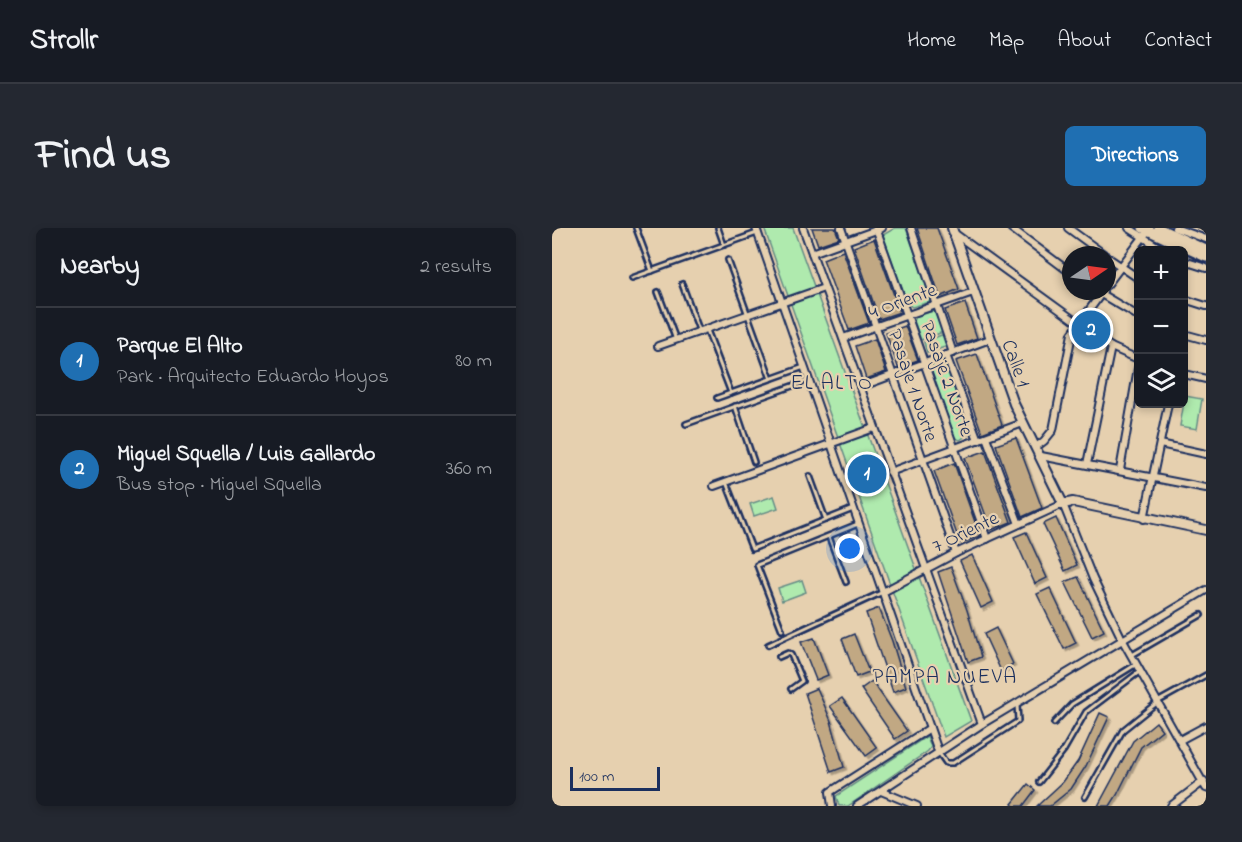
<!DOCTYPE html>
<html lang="en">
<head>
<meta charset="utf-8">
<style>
	:root { --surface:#171b24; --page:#242831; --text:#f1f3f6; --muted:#9ea1a6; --line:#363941; --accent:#1f6fb2 }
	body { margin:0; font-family:"Indie Flower",sans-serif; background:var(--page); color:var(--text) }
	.controls { position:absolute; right:18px; top:18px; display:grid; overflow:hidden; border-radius:9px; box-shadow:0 3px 9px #0003 }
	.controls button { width:54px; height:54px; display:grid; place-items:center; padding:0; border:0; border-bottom:2px solid var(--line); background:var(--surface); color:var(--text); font:30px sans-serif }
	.compass { position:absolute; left:510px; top:18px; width:54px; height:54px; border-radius:50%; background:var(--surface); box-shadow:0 3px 9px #0003; rotate:77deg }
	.scale { position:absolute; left:18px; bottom:15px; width:90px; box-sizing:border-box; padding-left:6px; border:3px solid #1b2f5e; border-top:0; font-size:16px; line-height:21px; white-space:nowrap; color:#1b2f5e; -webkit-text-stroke:4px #e6d0af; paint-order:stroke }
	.you { position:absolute; left:298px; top:321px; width:21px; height:21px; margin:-15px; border:4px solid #fff; border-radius:50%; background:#1a73e8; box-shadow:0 0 0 9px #1a73e833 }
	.badge { display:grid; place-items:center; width:39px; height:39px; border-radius:50%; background:var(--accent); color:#fff; font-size:20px; font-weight:700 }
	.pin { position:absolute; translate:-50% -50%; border:3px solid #fff; box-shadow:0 2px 6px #0006 }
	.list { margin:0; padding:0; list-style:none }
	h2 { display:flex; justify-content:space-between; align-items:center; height:78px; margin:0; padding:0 24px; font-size:26px }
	h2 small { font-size:20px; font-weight:400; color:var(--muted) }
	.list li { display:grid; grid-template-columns:39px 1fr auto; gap:18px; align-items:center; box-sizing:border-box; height:108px; padding:0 24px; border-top:2px solid var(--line) }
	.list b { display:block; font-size:22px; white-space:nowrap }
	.list p { margin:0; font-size:20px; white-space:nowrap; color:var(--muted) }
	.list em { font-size:20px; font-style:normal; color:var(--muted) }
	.icon { flex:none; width:33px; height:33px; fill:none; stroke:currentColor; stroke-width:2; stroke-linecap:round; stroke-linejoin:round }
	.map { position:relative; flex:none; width:654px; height:578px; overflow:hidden; border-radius:9px }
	header { display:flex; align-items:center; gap:36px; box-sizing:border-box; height:84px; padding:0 30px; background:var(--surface); border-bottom:2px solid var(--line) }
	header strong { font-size:28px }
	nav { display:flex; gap:33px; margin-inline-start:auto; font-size:21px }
	.intro { display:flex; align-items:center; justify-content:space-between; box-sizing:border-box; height:144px; padding:0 36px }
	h1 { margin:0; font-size:42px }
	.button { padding:15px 27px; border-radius:9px; background:var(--accent); color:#fff; font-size:21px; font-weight:700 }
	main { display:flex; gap:36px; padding:0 36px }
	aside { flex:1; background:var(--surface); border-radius:9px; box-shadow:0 3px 9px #0003 }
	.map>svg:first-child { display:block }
	.green { fill:#afeaae; stroke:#658c86; stroke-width:1.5 }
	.building { fill:#c1a883; stroke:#1b2f5e; stroke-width:1.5; filter:url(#shadow) }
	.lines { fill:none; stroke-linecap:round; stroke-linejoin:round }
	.service-casing { stroke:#1b2f5e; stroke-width:8 }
	.minor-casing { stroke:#1b2f5e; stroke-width:10 }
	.tertiary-casing { stroke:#1b2f5e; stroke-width:12 }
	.primary-casing { stroke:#1b2f5e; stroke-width:14 }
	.service { stroke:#e6d0af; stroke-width:3 }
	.minor { stroke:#e6d0af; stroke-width:6 }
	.tertiary { stroke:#e6d0af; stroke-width:8 }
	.primary { stroke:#e6d0af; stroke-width:9 }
	.labels { text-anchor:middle; stroke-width:4.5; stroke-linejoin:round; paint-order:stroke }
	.street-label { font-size:20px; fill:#1b2f5e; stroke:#e6d0af }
	.neighbourhood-label { font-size:21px; letter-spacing:1.5px; fill:#1b2f5e; stroke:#e6d0af }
</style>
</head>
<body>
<header>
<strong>Strollr</strong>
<nav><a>Home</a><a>Map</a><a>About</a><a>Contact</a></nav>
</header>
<div class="intro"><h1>Find us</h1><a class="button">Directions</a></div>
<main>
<aside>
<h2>Nearby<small>2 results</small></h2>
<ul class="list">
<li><span class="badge">1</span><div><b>Parque El Alto</b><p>Park · Arquitecto Eduardo Hoyos</p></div><em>80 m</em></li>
<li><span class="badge">2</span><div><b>Miguel Squella / Luis Gallardo</b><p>Bus stop · Miguel Squella</p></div><em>360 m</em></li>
</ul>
</aside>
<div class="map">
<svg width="654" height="578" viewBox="0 0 654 578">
	<defs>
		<filter id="shadow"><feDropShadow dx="2.5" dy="2.5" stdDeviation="0" flood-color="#0004"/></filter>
	</defs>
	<rect width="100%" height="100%" fill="#e6d0af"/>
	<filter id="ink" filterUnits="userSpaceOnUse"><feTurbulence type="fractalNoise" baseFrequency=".0167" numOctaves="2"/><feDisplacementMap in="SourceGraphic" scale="12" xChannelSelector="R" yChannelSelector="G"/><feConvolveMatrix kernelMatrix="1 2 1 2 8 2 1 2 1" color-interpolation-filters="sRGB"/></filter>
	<g filter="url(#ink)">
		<g class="green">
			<path d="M212 0H241L419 493 392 509Z"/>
			<path d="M343 0H354L379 70 378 74 360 79 355 75 331 7Z"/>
			<path d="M382 83 391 104 369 112 362 93 365 87Z"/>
			<path d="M392 106 396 118 375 125 372 114Z"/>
			<path d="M390 130 393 132 418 205 408 212 403 210 377 139 378 135Z"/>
			<path d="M633 168 650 171 645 201 628 198Z"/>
			<path d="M222 268 226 280 202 288 198 276Z"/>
			<path d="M250 352 254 364 230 373 226 360Z"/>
			<path d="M375 508 379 519 376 523 296 578H287L284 568Z"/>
		</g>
		<g class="building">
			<path d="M260 0H283L287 10 266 17Z"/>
			<path d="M365 0H385L407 61 388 69Z"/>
			<path d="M322 11 348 84 327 91 302 19Z"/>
			<path d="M291 23 317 95 297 102 271 31Z"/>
			<path d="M413 75 425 110 405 117 393 82Z"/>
			<path d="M353 98 366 132 346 139 334 105Z"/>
			<path d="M323 111 334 144 314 151 303 118Z"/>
			<path d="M425 126 450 197 430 205 404 133Z"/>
			<path d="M464 210 490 280 470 289 444 217Z"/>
			<path d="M433 223 459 294 439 302 413 230Z"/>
			<path d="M402 235 428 308 408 315 382 243Z"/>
			<path d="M504 290 525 337 513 343 491 296Z"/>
			<path d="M474 304 495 350 483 356 462 309Z"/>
			<path d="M420 327 441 374 429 380 408 333Z"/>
			<path d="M399 339 415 382 429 429 416 434 386 344Z"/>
			<path d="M526 349 552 403 540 409 513 354Z"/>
			<path d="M498 360 524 415 512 421 485 366Z"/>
			<path d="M327 380 340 413 354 459 341 464 314 385Z"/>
			<path d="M444 400 461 436 449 443 432 406Z"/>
			<path d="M302 406 317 444 304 449 290 411Z"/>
			<path d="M262 410 276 447 264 452 249 414Z"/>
			<path d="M320 453 355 503 343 511 309 461Z"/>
			<path d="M265 460 279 493 292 539 279 544 253 465Z"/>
			<path d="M290 470 325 520 314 528 278 478Z"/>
			<path d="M548 485 557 489 534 538 519 561 498 578H485L511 554 526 533Z"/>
			<path d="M604 494 610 502 589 519 565 567 558 578H546L581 513Z"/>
			<path d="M476 556 483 562 471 578H462L460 576Z"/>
		</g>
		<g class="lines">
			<g class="service-casing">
				<g id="service">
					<path d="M84 0 100 43"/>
					<path d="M166 0 172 17"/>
					<path d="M653 0H654"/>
					<path d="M176 32 219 151"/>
					<path d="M80 50 205 5"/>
					<path d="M130 56 147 102"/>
					<path d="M106 64 124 112"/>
					<path d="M155 102 179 165"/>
					<path d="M165 170 252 139"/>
					<path d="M183 178 202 234"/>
					<path d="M134 196 257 152"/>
					<path d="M258 248 274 292"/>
					<path d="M174 254 200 321 301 281"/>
					<path d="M277 309 294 354"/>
					<path d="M230 402 205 337 306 296"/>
					<path d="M216 417 331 364"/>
					<path d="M580 427 649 387"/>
					<path d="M227 429 236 425 239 427 250 453 239 461"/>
					<path d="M502 495 520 476 583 437"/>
					<path d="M387 525 394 535H401L466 493 465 477"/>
					<path d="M487 554 512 522 534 484 587 444"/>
					<path d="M533 569 571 502 607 473 654 447"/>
				</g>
			</g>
			<g class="minor-casing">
				<g id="minor">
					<path d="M204 0 386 523"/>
					<path d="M251 0 430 496"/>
					<path d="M289 0 404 325"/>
					<path d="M324 0 435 311"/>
					<path d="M359 0 401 125"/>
					<path d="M459 0 519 45"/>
					<path d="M516 0 553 27"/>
					<path d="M577 0 611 22"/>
					<path d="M623 0 654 11"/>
					<path d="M402 5 559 119 586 131"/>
					<path d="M260 25 330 0"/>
					<path d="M555 29 586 50"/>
					<path d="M632 33 654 40"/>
					<path d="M555 57 598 0"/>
					<path d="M544 63 586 88"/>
					<path d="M632 71 654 78"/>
					<path d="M632 106 654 112"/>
					<path d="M291 110 421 64"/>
					<path d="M106 118 272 60"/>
					<path d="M394 127 426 212"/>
					<path d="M632 146 654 151"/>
					<path d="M308 159 438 111"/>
					<path d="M434 209 467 296"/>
					<path d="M608 216 654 226"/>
					<path d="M484 219 492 213 501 202 520 106 551 63"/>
					<path d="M489 228 654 260"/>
					<path d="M535 236 559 119"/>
					<path d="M568 242 586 140"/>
					<path d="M338 244 471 195"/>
					<path d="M162 258 322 200"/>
					<path d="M592 291 616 176"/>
					<path d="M331 364 404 325 511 276 541 351 570 411 654 560"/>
					<path d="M628 512 654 498"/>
					<path d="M329 563 365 578"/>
					<path d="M280 578 278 564 378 500"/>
					<path d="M305 578 430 496 654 362"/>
					<path d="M619 578 652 553"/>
				</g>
			</g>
			<g class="tertiary-casing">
				<path id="tertiary" d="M400 0 462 176 511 276 521 274 654 302"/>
			</g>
			<g class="primary-casing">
				<g id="primary">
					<path d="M591 0 654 29"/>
					<path d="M606 0 654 22"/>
				</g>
			</g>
			<use href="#service" class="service"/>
			<use href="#minor" class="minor"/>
			<use href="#tertiary" class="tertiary"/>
			<use href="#primary" class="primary"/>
		</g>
	</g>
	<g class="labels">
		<g class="street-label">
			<text transform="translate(350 72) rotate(-20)" y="7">4 Oriente</text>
			<text transform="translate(465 135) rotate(70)" y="7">Calle 1</text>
			<text transform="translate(396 150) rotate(70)" y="7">Pasaje 2 Norte</text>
			<text transform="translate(362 157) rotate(71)" y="7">Pasaje 1 Norte</text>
			<text transform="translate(413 303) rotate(-26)" y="7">7 Oriente</text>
		</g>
		<g class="neighbourhood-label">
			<text x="280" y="161">EL ALTO</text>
			<text x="393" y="455">PAMPA NUEVA</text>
		</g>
	</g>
</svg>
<div class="controls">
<button>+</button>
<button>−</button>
<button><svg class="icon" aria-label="layers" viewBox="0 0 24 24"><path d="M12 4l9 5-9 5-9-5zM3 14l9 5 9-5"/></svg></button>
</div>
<svg class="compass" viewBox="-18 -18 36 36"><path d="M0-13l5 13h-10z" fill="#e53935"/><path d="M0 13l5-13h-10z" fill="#9ea1a6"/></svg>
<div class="scale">100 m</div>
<div class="you"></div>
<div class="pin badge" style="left:315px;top:246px">1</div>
<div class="pin badge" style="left:539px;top:102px">2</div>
</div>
</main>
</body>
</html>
